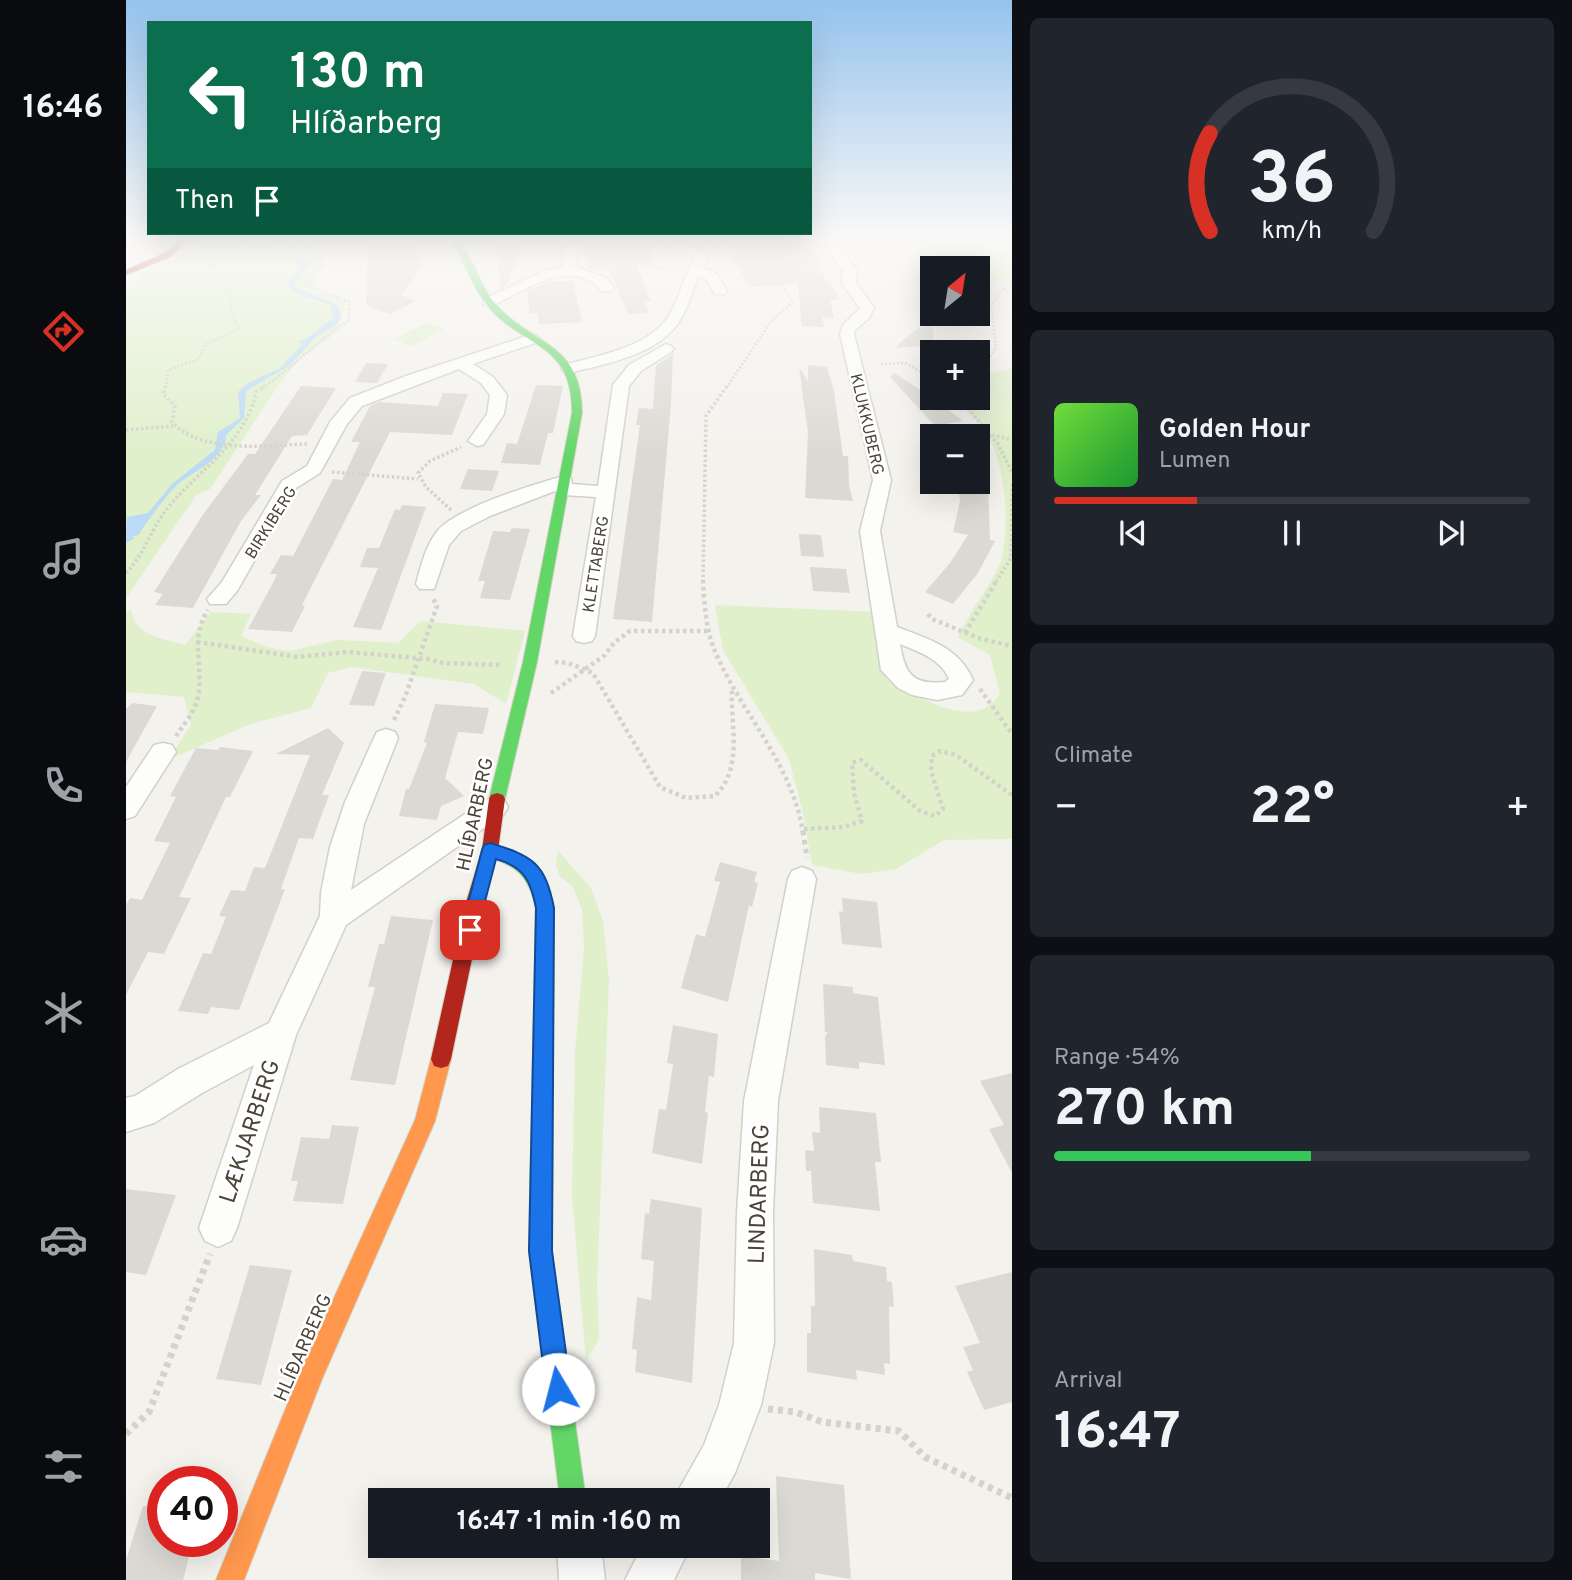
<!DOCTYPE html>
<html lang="en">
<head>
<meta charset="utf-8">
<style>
	body { margin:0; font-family:Overpass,sans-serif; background:#20242c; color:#f1f3f6; height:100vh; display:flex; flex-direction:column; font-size:26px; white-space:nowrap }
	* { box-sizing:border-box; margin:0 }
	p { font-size:23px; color:#9ea1a6 }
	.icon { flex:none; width:38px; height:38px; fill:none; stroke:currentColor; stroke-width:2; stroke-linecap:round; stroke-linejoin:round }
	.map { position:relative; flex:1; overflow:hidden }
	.side { display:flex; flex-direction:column; gap:18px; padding:18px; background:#0d0f14; width:560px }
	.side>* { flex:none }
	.top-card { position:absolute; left:21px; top:21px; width:665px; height:214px; border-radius:0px; box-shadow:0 7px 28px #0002; background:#0b6e4f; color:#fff; overflow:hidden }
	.needle { width:46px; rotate:30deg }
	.tools { position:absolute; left:794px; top:256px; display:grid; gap:14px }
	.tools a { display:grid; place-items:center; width:70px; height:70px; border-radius:0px; background:#171b24; box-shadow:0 7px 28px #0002; font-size:35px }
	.speed { position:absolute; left:21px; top:1466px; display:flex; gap:14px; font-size:35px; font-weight:700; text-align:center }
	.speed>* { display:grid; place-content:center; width:91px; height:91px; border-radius:50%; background:#171b24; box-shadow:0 7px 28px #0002; line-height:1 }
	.speed .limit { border:10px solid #d22; background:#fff; color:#111 }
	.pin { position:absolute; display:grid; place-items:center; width:60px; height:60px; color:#fff; margin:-30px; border-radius:14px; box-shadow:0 4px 10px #0006 }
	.me { position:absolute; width:77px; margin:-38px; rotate:352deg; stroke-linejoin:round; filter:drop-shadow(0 0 5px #0008) }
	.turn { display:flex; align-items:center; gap:24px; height:147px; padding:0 28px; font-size:32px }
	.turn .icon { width:91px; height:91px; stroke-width:2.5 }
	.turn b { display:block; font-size:49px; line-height:60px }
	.then { display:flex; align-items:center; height:66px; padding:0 28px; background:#0003; gap:14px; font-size:26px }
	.big { font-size:52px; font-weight:700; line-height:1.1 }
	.side .widget { flex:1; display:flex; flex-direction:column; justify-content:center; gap:10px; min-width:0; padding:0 24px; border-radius:10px; background:#20242c }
	.side .dial { align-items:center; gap:0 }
	.dial svg { height:182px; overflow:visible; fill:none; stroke:#363941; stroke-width:7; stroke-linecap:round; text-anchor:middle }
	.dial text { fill:#f1f3f6; stroke:none }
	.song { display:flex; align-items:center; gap:21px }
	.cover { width:84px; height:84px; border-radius:10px; background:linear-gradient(135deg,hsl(100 70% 55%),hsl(130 70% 35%)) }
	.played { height:7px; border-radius:4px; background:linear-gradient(90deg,#d93025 30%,#363941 30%) }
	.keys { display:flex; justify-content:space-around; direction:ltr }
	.heat { display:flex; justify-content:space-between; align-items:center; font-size:38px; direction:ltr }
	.charge { height:10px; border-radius:5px; background:linear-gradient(90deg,#34c759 54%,#363941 0) }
	.trip { position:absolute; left:242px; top:1488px; width:402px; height:70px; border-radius:0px; background:#171b24; box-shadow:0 7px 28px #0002; font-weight:700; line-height:70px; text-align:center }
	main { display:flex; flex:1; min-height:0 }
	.tabs { display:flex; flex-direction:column; width:126px; justify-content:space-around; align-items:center; background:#090b0e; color:#9ea1a6 }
	.tabs .icon { width:49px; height:49px }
	.tabs .current { color:#d93025 }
	.tabs b { font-size:32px; color:#f1f3f6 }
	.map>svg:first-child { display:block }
	.green { fill:#dff0cb }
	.water { fill:#badaf5 }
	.building { fill:#dbd9d3 }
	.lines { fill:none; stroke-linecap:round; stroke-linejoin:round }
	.street-casing { stroke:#d1d0ca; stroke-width:3 }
	.fast-casing { stroke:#d4d0c3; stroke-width:2 }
	.slow-casing { stroke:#d4d0c3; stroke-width:2 }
	.jam-casing { stroke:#d4d0c3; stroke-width:2 }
	.path-far4 { stroke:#d3d2cb; stroke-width:2.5; stroke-dasharray:2 2; stroke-linecap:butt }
	.path-far3 { stroke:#d3d2cb; stroke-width:3.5; stroke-dasharray:2.5 2.5; stroke-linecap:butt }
	.path-far2 { stroke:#d3d2cb; stroke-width:4.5; stroke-dasharray:3.5 3.5; stroke-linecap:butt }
	.path-far1 { stroke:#d3d2cb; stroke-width:5; stroke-dasharray:4.5 4.5; stroke-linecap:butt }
	.path { stroke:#d3d2cb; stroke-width:7; stroke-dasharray:5 5; stroke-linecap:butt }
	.street { fill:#fdfdfc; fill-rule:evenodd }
	.fast { fill:#63d668; fill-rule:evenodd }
	.slow { fill:#ff974d; fill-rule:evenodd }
	.jam { fill:#b3261e; fill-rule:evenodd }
	.route { fill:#1a73e8; stroke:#114b97; stroke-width:2 }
	.labels { text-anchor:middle; stroke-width:5; stroke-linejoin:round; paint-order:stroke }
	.far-street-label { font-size:16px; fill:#4c4537; stroke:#fff }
	.street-label { font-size:19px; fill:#4c4537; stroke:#fff }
	.near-street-label { font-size:23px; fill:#4c4537; stroke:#fff }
</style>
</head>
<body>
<main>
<nav class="tabs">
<b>16:46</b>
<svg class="icon current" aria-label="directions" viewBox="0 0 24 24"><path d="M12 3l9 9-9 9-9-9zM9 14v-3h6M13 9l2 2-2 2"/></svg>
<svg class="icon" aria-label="music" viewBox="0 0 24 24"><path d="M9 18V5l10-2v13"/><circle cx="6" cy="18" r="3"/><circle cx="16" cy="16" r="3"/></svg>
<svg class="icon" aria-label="phone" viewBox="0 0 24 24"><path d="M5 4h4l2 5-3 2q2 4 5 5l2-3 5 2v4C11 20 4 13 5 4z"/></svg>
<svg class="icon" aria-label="climate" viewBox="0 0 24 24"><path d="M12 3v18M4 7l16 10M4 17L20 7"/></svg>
<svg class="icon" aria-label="car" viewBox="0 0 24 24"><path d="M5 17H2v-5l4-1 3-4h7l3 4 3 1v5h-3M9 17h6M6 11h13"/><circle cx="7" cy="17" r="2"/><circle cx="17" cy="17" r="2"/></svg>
<svg class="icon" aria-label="filters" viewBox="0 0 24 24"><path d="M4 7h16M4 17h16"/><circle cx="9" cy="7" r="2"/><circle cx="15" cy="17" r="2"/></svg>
</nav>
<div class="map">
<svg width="886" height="1580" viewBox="0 0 886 1580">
	<rect width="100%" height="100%" fill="#f3f2ed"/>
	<g class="green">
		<path d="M43,237H177L182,247L195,253L197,270L190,273L187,291L220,300L211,332L176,357L154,383L84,489L71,494L0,598V296Z"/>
		<path d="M774,237H886V282L852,279V268C817,268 796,269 774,237Z"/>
		<path d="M301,323L318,329L285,346L268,339Z"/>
		<path d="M886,368V839L818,840L770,869L735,874L686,865L678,818L663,759L597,650L589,605L754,612L766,681C791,695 827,720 857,709C863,707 869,699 874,694L864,655L832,637C844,610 864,587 875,562C886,515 880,433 834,406L846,397H852V377Z"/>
		<path d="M5,610C10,637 36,638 59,645L85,612L125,614L115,636L140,647L165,651L211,640L272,643L295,621L399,631L380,704L348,684L226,667L202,673L185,708L124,724L42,760L65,725L58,697L0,692V612Z"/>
		<path d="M432,851L465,888L477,921L483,980L471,1284L473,1339L460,1361L446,1194L449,1052L458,947L456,909L447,887L434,876L430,866Z"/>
	</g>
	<path class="water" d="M162,237H167C168,249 171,259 184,261C182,273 170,276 168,287L211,305L215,315L211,324L189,338L164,365L120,391L118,418L100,435C101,456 68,472 53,483C44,491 18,524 13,535L6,536L9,538L0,543L1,517L22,513L47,483L89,450L92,432L114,418L112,392L122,383L153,369L176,345L173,341L179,340L207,318L205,305L175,295L162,286L165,278L174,268L166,257L169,253L163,250Z"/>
	<g class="building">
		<path d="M242,237H276V244L289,243V251L295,257L296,267L275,295L290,301L264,314L240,305Z"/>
		<path d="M454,237H525V263L511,264L525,301L518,302L523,313L502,314L483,269H463Z"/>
		<path d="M675,238L699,268H692L714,299L704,300L708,318L696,317L698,327L676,326L672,284L623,287L605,257L609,256L604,248L620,250L623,247L654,246L649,239Z"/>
		<path d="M397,241L381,285L375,288L369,242Z"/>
		<path d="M426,281H447L456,322L413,324L412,313L404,314L401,291Z"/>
		<path d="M807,326V345L768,348L793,327Z"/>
		<path d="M547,354L545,404L526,622L487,619L514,425H510L513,408L527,409L530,365Z"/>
		<path d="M240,363L262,364L251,383L229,382Z"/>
		<path d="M682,365L701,367L708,391L717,456H722L723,486L727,501L679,498L682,433L673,367L682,381Z"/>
		<path d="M768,373L805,397L837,421L809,426L764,377Z"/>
		<path d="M410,385L437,386L427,433H422L414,465L375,463L381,443L391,444Z"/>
		<path d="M175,386L210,388L181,435L166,436L129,495H135L115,521L67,608L29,605L37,594L28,592L76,516L122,454H129Z"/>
		<path d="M317,393L342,394L326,435L264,432L176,605L179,606L166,632L122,629L148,581L151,574H144L155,555L167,556L207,479L216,480L234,442H225L244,406L253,402L312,406Z"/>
		<path d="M342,469L373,471L366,491L334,489Z"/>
		<path d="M832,481H862L864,540L869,541L852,573L827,604L799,592L824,563L842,535L827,532L834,501Z"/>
		<path d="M276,505L300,507L255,630L227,627L252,568L234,567L241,548H253L269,509L274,510Z"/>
		<path d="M386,528L404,529L384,600L354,598L359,581H352L367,531L384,532Z"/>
		<path d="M673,534L695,535L698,557L675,556Z"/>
		<path d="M684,567L720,569L724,593L687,591Z"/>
		<path d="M236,671L260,673L248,706L223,705Z"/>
		<path d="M6,703L31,706L0,762V709Z"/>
		<path d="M309,704L363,708L357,734L332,732L319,778L338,796L315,806L311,820L273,816L280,789H283L301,743L298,742Z"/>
		<path d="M202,728L218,743L196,795H203L187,839L173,838L155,889H159L113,1010L85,1007L82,1014L52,1011L77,953L85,954L100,917L93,916L105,890L119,891L128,867L139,868L184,755L150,754Z"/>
		<path d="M94,747L127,751L104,797H100L53,897L65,898L38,954L22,952L0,995V905L4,898L16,900L44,843L28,841L50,797L44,796L70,748L92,750Z"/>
		<path d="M594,862L631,872L628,882L632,883L626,907L623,905L602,1002L555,988L570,934L579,937L594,882L588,881Z"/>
		<path d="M716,898L751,902L756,948L716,944L713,911L717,912Z"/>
		<path d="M265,916L307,920L269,1085L224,1080L249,987H242L253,944H258Z"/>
		<path d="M697,984L727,987V993L752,997L759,1065L733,1062V1069L700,1065L699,1037L702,1032H699Z"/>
		<path d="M547,1025L592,1034L588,1077L583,1076L579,1112L582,1113L576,1164L526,1153L533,1109L540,1110L547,1064L541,1063Z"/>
		<path d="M886,1073V1173L863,1129L878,1125L854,1081Z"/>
		<path d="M693,1107L750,1113L755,1162H749L754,1211L687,1203L685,1171H680L679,1150L688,1151L686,1132L694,1133Z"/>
		<path d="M206,1125L233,1127L217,1204L167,1201L172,1181H165L175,1137L203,1139Z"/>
		<path d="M0,1189L50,1195L20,1275L0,1272Z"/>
		<path d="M525,1199L576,1208L566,1383L509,1372L511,1350L506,1349L511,1297L525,1300L528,1261L515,1259L519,1213L523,1214Z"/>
		<path d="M688,1249L726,1255L727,1261L760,1267L761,1281L766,1282L768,1307L763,1306L764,1364L758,1363L759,1375L730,1370L731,1380L681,1372V1333H685V1306H689Z"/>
		<path d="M124,1265L166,1270L135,1385L90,1379Z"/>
		<path d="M886,1272V1402L858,1410L841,1372L847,1370L837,1347L854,1343L829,1286Z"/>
		<path d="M650,1476L718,1485L725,1579L689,1573V1580H615V1556L653,1561Z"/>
		<path d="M17,1506L37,1508V1542H67L57,1580H0V1560Z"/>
	</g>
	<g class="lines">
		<defs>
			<g id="street">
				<path d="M332,237H350L334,245H326V239Z"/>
				<path d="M433,237L445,238L450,252L451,267L480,278L488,288L486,291H476C446,256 400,290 368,305H358V299L418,271L437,267L438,252Z"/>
				<path d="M537,237H550L558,245L573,250L586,237H599L583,255L576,268L590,273L601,291L599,294H589L580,279L572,276C567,290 563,304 556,317C535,355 482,363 443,373L437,371L435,368L437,365C471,356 521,348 542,317C554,298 558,275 569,257L548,251Z"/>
				<path d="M604,237H616L621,244L620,247H610Z"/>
				<path d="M691,237H704L731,270L730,283L748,308L743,318L729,330L728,334L765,480L754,531L771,627C802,639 833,647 847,680L836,695L811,700L786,695L772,688L755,670L734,531L747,480L714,334L717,325L734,308L716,283L717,270ZM774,644C793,652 815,659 823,679L819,682C786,685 779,674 774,644Z"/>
				<path d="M407,334L415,339L412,342L347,364L367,377L381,395L378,414L357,445L351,446L342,441L361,414L364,395L355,383L333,369L236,406L221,424L194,473L170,488L111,591L100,604H84L81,599L96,582L156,481L181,466L204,422L224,398L280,376Z"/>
				<path d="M540,344L545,346L548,349L545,352L515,371L503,386L469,636L466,641L458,643L450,641L447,636L470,497L437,495L429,491L364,516L335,531L323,545L308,589H294L290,584C295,565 300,544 313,529C334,507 408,484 438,476L445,478L446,484L472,486L487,385L503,365Z"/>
				<path d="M260,729L269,732L272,738L238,824L225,890L360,800L369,797L378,800L382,807L378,814L220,925L170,1035L111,1228L105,1241L92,1247L79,1241L73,1228L128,1065L76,1093L28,1123L0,1132V1098L9,1096L52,1069L143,1023L194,916L195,893L204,847L219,802L248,738L251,732Z"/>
				<path d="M37,743L46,745L50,752L9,816L0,819V787L28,745Z"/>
				<path d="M676,867L686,871L690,879L652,1101L647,1212L648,1343L635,1405L609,1473L594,1500H547L578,1445L593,1405L608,1343L611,1212L618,1101L662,879L666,871Z"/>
				<path d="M431,1545H475L479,1580H433Z"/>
				<path d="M517,1545H565L548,1580H499Z"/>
			</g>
			<g id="fast">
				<path d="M319,237H328C348,254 351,281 367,301C404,346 456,340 456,413L411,662L379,799L377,803H365L363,799L397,662L446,413C447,338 392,349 358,301C342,279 339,257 319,237Z"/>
				<path d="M364,843C404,856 417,866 428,908L425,1251L460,1500H434L403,1251L410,908C402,874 391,866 358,855L356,850L358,845Z"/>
			</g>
			<path id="slow" d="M315,1050L322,1052L325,1059L309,1121L196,1379L118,1580H90L177,1366L289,1120L305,1059L308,1052Z"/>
			<g id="jam">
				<path d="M57,237H66L44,257L0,275V270L38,253Z"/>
				<path d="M371,793L377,795L379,799L372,850L357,906L325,1059L322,1066L315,1068L308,1066L305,1059L339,906L356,850L363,799L365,795Z"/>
			</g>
		</defs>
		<use href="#street" class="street-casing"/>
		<use href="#fast" class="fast-casing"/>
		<use href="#slow" class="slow-casing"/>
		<use href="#jam" class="jam-casing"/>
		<g class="path-far4">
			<path d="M75,246L121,250L171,237"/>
			<path d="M459,251L482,253L551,273"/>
			<path d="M86,264L116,251"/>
			<path d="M886,283L877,289L886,294"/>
			<path d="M755,364L779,363L807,378"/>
			<path d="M852,365L861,363L870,346L865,305L877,289"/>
			<path d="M794,370H807"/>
			<path d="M40,388L42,370L73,359L79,345L113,329L106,313L104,295L80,274L88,260V247"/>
			<path d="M136,388C167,367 192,341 223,320V302L180,285L181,278L194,268L195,253L171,237"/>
			<path d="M600,388L647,319L667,302L649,275L653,265L643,256L629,251"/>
		</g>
		<g class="path-far3">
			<path d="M40,386L37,394L49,406L46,422C77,455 141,445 182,444"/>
			<path d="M832,397L872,444L886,472"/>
			<path d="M0,430L47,426"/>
			<path d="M866,435L886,440"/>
			<path d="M206,472L292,479"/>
			<path d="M325,510L300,487L292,473L304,461L335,447"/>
			<path d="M0,573C18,555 25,529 41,509C75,466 116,448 131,391L139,386"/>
			<path d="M577,582L580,416L601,386"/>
			<path d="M870,582L885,558L886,483"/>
		</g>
		<g class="path-far2">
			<path d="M577,580C578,602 580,629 588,649C614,712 667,764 677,833"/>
			<path d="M802,614L806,619L855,639L886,646"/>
			<path d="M839,633L871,580"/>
			<path d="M71,642L172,657L221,652L302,659L317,663L376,665"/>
			<path d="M429,662L442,663L467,673L534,787L560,798L589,796C618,767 604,725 606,688"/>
			<path d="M854,689L886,734"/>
			<path d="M425,693L478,656L488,643L504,631H584"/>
			<path d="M268,720L279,697L311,606L307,598"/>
			<path d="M50,736C58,724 69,712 72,697C78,666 63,639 82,610"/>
			<path d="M678,829L717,827L736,821L728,793L726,763L735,760L794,811L809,816L817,809L805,771L806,756L814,751L830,755L886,795"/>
		</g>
		<path class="path-far1" d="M677,831L681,858"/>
		<g class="path">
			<path d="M642,1409L670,1412L696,1422L773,1431L799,1457L886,1498"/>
			<path d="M0,1434L23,1412L84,1254"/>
		</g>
		<use href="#street" class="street"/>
		<use href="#fast" class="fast"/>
		<use href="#slow" class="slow"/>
		<use href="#jam" class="jam"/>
	</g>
	<linearGradient id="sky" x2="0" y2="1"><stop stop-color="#95c3ed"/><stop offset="0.52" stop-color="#faf9f7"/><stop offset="1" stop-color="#faf9f7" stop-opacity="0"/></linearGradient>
	<rect width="886" height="458" fill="url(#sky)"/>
	<path class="route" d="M364,843C407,856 419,863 428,908L426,1251L445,1389L441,1398L432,1402L423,1398L420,1389L403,1251L410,908C405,881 398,867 370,859L350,936L344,938L337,936L335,930L356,850L358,845Z"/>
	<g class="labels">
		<g class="far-street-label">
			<text transform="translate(742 424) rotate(77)" y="6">KLUKKUBERG</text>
			<text transform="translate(144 522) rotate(-58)" y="6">BIRKIBERG</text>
			<text transform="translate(469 564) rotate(-81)" y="6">KLETTABERG</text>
		</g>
		<g class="street-label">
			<text transform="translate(348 814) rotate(-78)" y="7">HLÍÐARBERG</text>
			<text transform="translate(176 1347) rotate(-66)" y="7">HLÍÐARBERG</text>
		</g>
		<g class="near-street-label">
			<text transform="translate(123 1131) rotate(-72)" y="8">LÆKJARBERG</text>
			<text transform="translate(632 1194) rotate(-88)" y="8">LINDARBERG</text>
		</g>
	</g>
</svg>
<div class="tools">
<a><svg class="needle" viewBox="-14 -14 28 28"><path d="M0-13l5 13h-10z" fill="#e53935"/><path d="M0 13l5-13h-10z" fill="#9ea1a6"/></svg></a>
<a>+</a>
<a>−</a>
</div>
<div class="speed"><div class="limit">40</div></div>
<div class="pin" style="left:344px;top:930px;background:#d93025"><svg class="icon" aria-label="arrive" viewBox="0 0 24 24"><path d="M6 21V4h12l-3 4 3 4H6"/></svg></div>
<svg class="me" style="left:432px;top:1389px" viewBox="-20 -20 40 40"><circle r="19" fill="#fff"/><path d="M0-13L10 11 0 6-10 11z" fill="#1a73e8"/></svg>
<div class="trip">16:47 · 1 min · 160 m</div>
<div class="top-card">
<div class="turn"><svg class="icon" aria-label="left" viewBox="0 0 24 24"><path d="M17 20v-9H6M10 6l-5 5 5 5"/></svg><div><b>130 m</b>Hlíðarberg</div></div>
<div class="then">Then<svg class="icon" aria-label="arrive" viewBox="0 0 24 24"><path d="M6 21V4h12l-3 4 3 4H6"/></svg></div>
</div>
</div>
<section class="side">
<div class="widget dial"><svg viewBox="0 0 100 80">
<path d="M14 69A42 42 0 1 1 86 69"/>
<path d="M14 69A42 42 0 0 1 14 26" stroke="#d93025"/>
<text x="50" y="56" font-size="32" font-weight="700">36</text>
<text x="50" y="72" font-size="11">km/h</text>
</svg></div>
<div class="widget">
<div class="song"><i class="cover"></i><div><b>Golden Hour</b><p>Lumen</p></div></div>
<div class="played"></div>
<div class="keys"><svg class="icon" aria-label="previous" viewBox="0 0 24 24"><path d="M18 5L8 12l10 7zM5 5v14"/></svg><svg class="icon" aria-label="pause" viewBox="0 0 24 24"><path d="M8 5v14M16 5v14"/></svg><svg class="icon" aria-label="next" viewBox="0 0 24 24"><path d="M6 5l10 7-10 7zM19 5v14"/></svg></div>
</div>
<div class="widget"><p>Climate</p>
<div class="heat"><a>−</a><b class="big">22°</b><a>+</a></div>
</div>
<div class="widget"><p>Range · 54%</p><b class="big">270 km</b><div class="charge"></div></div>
<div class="widget"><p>Arrival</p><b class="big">16:47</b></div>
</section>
</main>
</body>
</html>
